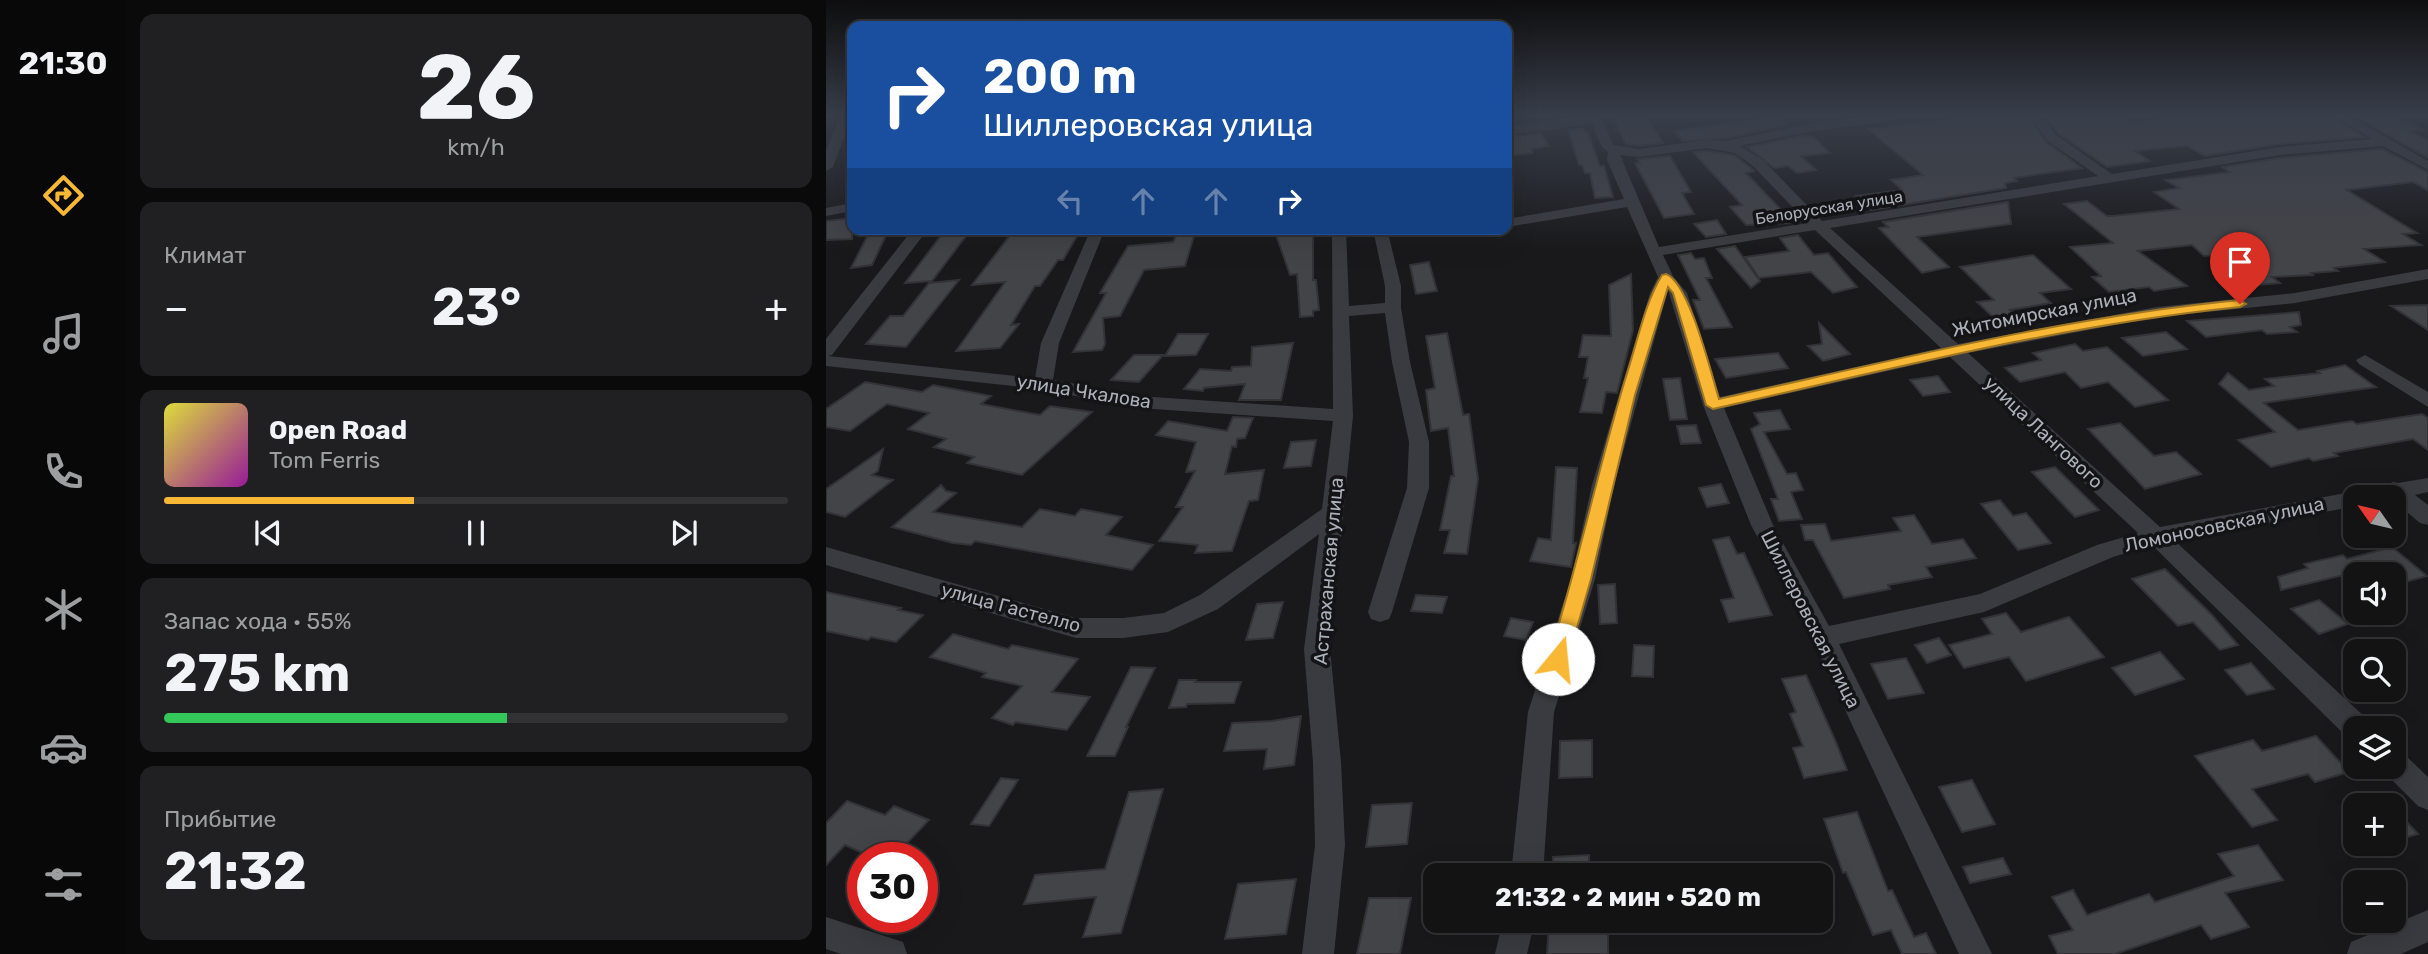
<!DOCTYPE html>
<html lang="ru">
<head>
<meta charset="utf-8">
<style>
	body { margin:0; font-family:Rubik,sans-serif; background:#202022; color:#f1f3f6; height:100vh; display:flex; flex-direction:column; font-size:26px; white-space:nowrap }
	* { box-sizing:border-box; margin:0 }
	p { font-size:23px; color:#9d9ea0 }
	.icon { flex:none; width:38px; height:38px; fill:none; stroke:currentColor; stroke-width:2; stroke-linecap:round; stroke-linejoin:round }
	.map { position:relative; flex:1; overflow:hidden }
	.drawer { display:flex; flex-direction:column; gap:14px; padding:14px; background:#0a0a0b; width:700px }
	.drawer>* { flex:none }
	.top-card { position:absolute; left:21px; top:21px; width:665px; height:214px; border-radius:14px; box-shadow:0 7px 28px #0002,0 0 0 2px #323234; background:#1a4fa0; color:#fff; overflow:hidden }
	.needle { width:46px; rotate:304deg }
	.buttons { position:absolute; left:1517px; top:485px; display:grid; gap:14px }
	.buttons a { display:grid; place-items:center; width:63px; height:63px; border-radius:14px; background:#131314; box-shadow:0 7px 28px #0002,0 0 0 2px #323234; font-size:35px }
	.speed { position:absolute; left:21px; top:842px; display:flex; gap:14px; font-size:35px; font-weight:700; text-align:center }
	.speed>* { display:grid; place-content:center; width:91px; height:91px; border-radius:50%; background:#131314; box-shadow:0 7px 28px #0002,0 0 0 2px #323234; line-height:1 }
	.speed .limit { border:10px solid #d22; background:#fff; color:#111 }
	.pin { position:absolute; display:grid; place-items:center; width:60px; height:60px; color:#fff; margin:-72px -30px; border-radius:50% 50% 50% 0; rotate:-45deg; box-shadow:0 0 7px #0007 }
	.pin .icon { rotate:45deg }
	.me { position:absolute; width:77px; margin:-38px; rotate:17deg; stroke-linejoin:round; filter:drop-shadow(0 0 5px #0008) }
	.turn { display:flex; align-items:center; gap:24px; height:147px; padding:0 21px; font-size:32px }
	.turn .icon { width:91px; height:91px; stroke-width:2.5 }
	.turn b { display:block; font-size:49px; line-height:60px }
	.lanes { display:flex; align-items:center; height:66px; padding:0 21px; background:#0003; justify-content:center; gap:35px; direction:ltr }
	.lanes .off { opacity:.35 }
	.big { font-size:52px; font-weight:700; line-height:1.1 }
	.drawer .widget { flex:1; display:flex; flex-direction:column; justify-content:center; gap:10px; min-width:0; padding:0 24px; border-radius:14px; background:#202022 }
	.drawer .dial { align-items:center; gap:0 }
	.dial b { font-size:91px; line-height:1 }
	.song { display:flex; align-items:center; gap:21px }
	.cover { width:84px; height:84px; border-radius:10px; background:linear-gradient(135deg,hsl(60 70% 55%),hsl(300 70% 35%)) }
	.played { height:7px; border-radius:4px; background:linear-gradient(90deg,#f8b734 40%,#323234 40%) }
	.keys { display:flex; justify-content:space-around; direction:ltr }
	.heat { display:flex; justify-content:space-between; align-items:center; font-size:38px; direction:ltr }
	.charge { height:10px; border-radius:5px; background:linear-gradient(90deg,#34c759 55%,#323234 0) }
	.trip { position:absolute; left:597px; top:863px; width:410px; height:70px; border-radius:14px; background:#131314; box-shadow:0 7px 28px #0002,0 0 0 2px #323234; font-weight:700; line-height:70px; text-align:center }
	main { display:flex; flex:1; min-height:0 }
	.tab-bar { display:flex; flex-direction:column; width:126px; justify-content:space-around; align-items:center; background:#080808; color:#9d9ea0 }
	.tab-bar .icon { width:49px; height:49px }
	.tab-bar .on { color:#f8b734 }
	.tab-bar b { font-size:32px; color:#f1f3f6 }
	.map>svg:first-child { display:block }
	.building { fill:#434448; stroke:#333337; stroke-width:2 }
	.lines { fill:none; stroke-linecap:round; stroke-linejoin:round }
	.minor { fill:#3a3b40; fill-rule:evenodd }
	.route { fill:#f8b734; stroke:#a17722; stroke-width:2 }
	.labels { text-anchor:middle; stroke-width:7; stroke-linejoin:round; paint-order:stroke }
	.far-street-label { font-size:16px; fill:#abb0bb; stroke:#141416 }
	.street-label { font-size:19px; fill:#abb0bb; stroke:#141416 }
</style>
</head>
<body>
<main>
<nav class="tab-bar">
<b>21:30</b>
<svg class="icon on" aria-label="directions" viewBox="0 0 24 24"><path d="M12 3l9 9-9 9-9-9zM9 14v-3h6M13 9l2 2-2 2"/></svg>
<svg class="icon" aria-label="music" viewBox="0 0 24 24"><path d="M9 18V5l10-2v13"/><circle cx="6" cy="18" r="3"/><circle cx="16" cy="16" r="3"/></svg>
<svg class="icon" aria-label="phone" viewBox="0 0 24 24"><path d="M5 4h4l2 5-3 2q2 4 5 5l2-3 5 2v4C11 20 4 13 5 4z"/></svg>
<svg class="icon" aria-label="climate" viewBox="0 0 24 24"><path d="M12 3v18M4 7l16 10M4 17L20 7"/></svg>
<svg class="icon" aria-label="car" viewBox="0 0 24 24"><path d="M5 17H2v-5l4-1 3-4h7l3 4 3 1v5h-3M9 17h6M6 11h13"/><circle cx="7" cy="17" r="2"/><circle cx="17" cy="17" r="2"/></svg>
<svg class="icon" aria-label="filters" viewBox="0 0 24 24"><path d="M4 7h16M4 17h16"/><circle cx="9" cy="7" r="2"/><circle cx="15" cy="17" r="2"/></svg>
</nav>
<section class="drawer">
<div class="widget dial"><b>26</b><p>km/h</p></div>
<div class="widget"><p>Климат</p>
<div class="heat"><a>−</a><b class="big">23°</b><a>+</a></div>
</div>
<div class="widget">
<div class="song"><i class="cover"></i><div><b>Open Road</b><p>Tom Ferris</p></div></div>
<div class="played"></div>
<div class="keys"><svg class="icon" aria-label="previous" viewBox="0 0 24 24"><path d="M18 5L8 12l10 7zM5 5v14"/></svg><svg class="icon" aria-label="pause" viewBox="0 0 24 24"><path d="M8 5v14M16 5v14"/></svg><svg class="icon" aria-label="next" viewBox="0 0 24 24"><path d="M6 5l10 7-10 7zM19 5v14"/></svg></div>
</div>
<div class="widget"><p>Запас хода · 55%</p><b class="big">275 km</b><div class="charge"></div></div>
<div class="widget"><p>Прибытие</p><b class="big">21:32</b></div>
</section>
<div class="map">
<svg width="1602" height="954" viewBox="0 0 1602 954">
	<rect width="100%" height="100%" fill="#19191b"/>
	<g class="building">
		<path d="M786,116L821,117L837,143L813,146L800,144Z"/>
		<path d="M952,116L962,125L900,138L857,141L848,131Z"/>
		<path d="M1147,116H1201L1221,143L1256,168L1188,178L1191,181L1179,183L1180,188L1045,210L1030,196L1076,190L1065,180L1097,175L1042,129Z"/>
		<path d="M1220,116H1302V123L1351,116H1505L1538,137L1454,144L1379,156L1361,146L1309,151L1324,161L1281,167L1232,133Z"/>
		<path d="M1529,116H1569L1597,130L1583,131L1602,140V158Z"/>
		<path d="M756,128L762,133L774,166H778L787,197L769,198L764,173H759L756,165H753L742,130Z"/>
		<path d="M715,133L723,146L705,149L707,153L681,156V137Z"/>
		<path d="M975,136L988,137L1004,153L975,156L990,170L971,173L962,166L948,168L921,147Z"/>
		<path d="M1556,149L1602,172V190L1587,182L1521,190L1591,233L1577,234L1595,245L1538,249L1559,262L1508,268L1512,271L1485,273L1487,275L1446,277L1454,283L1431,285L1390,255L1378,256L1366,245L1312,251L1361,286L1328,291L1323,287L1283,292L1266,277L1275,276L1244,247L1287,243L1238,204L1261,201L1281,216H1286L1353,209L1328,192L1353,188L1339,180L1404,172L1396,167L1454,158Z"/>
		<path d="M881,151L908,155L925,168L928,171L920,173L962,217H958L963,223L920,225L904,207L916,205L867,152Z"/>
		<path d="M844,156L865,192L856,193L868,214L838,218L809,163H814L811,159Z"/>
		<path d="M1182,202L1185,224L1091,237L1123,267L1096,273L1053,228L1062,227L1057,222Z"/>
		<path d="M26,218V239L0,240V221Z"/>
		<path d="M891,220L900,234L880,237L868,224Z"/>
		<path d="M45,229H63L46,265L25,268Z"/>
		<path d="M354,229H370L359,266L318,270L294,316L277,318L279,344L276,350L247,352L280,293H274L302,246L347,242Z"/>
		<path d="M448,229H487V280H490L493,310L487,311V316L474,317L471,274L464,275Z"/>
		<path d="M214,231L212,235L254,231L237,260H232L214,286H209L185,325L193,324L174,348L130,351L179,282L146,285L185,234Z"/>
		<path d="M143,232L106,281L79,283L117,233Z"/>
		<path d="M972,235L988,255L1002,253L1031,287L1007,293L985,272L933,278L919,257L963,251L954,238Z"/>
		<path d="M909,246L934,281L925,288L891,249Z"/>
		<path d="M865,253L869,259L878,258L886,278H880L906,327L878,329L867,300H874L852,255Z"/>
		<path d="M1207,255L1245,289L1214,293L1225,303L1184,310L1191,316L1169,319L1151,302L1168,300L1134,267Z"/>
		<path d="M603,262L611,291L590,294L584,265Z"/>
		<path d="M805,274L807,330L791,393L780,392L776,413L754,412L762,378H758L762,357H753L757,335L785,336L783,285Z"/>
		<path d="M133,280L80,347L40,344L64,316H77L103,283Z"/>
		<path d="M1602,305V330L1565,306Z"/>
		<path d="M1473,312L1475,325L1464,327L1471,332L1441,334L1436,330L1380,337L1361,321Z"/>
		<path d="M993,323L1024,354L997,361L982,346L996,344Z"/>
		<path d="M1340,332L1361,349L1317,356L1296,338Z"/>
		<path d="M621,333L637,415L643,414L652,479L641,554L618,553L624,530H614L625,476H628L622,428L605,431L600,390L609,388L600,336Z"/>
		<path d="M352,334H382L370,355L339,356Z"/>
		<path d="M467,343L455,400H413L419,384L378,388L377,391L358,389L374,369L405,371L406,367L425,366L426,347Z"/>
		<path d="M1249,344L1257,351L1281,347L1342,400L1309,407L1282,382L1255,388L1239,372L1194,382L1179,368L1215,360L1207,353Z"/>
		<path d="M952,353L962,368L900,378L889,359Z"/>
		<path d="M308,355H337L313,382L285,380Z"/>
		<path d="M1519,365L1550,387L1438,403L1472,430L1526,421L1531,424L1596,414L1602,418V450L1587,439L1508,453L1512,456L1487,461L1483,458L1445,467L1412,440L1449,432L1393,384L1402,373L1423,390L1448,386L1439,379L1494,373L1491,371Z"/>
		<path d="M1112,376L1124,392L1097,396L1084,380Z"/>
		<path d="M854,378L861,419L844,420L837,379Z"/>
		<path d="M39,382L96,392L107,385L165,396L155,404L214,415L224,406L266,412L196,475L141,463L148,457L108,447L120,439L82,429L103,413L61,404L24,431L0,427V409Z"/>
		<path d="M954,410L964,429L938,432L961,474L970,473L977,490L965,492L976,519L953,521L945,499H952L925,429L934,424L928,413Z"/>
		<path d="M407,417L427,418L419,438L411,439L410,447L406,446L399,474L438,470L432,500L423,501L406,551L369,553L372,545L333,541L357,507H350L369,471L360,472L370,442L330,435L342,421L401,431Z"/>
		<path d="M1294,423L1328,456L1350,452L1375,474L1319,489L1262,429Z"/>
		<path d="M870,425L875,443L855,444L851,426Z"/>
		<path d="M490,440L485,466L458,468L465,442Z"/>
		<path d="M57,449L52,471L46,475L67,480L19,517L0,512V489Z"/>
		<path d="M730,467L751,468L747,543H750L745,567L704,561L712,538L725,540Z"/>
		<path d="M1229,467L1273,510L1249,517L1206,472Z"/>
		<path d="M895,484L903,503L881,507L873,488Z"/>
		<path d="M115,485L120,491L130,493L107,512L196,527L214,509L249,516L255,509L296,517L280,535L327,545L306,570L149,541L145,545L127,543L66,527Z"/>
		<path d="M1174,500L1187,516L1200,513L1225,543L1192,550L1155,504Z"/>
		<path d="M1088,515L1106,544L1137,539L1150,558L1100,567L1106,577L1062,585L1064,589L1018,598L987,540H979L975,525L999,524L1005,541L1075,531L1067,518Z"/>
		<path d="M903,537L911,554L918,553L946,615L903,622L895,600L908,598L887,540Z"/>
		<path d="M1566,547L1601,576L1568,585V574H1554L1547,568L1455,590L1452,577L1482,568L1478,564L1517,555L1521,559Z"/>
		<path d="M1339,569L1386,615L1412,645L1394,650L1367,622L1352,626L1306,579Z"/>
		<path d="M789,584L791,623L774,624L772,585Z"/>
		<path d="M0,592L75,608L72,610L97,615L70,642L45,637L42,640L0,631Z"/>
		<path d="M590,595L621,597L616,613L585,611Z"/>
		<path d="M1493,600L1522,624L1493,634L1465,609Z"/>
		<path d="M457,602L447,638L420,640L431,604Z"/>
		<path d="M1180,613L1195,632L1243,617L1278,657L1200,681L1183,657L1138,668L1123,645L1166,634L1156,619Z"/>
		<path d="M685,618L707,622L700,640L678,636Z"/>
		<path d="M127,634L182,649L186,645L252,659L226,692L264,697L241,730L189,722L187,725L166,718L196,686L156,677L160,673L104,657Z"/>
		<path d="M1113,638L1125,655L1101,663L1089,645Z"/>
		<path d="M808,645L828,646L827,677L806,676Z"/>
		<path d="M1334,652L1358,679L1309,695L1286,668Z"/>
		<path d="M1080,658L1098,693L1062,699L1045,664Z"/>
		<path d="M1425,663L1448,689L1421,695L1399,670Z"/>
		<path d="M305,667L329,668L300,727H302L289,756H261Z"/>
		<path d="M980,675L1009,740L1021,770L978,778L967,748L977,746L964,714L970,712L956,679Z"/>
		<path d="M353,680H370L369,682H415L408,703L361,704L360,707L343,708Z"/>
		<path d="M475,716L468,765L438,769L441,749L398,751L406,723L446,721Z"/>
		<path d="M1490,736L1523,772L1489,782L1482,774L1426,789L1451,820L1426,827L1369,756L1427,740L1436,751Z"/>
		<path d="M766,740V777L733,778L734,741Z"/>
		<path d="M175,778L192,780L163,826L145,824Z"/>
		<path d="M1146,780L1169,824L1136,832L1113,787Z"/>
		<path d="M337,789L295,933L257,937L270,897L198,904L209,875L279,869L303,792Z"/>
		<path d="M21,801L59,815L68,806L103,820L67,858H48L19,845L0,865V823Z"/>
		<path d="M586,803L581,844L540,847L546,805Z"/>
		<path d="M1568,808L1592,834L1568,841Z"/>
		<path d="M1031,812L1062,891L1066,890L1088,937L1100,933L1110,954H1076L1065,930L1047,935L1020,872L1017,873L998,819Z"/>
		<path d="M1432,845L1457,880L1399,893L1423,927L1385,939L1375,925L1289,954H1232L1223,936L1247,930L1226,897L1247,890L1261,915L1323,894L1329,902L1408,876L1392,854Z"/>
		<path d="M763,855V875H727V857Z"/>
		<path d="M1177,858L1185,874L1144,883L1137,867Z"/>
		<path d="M470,879L460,934L399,939L412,884Z"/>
		<path d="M543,898H585L574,954H531Z"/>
		<path d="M782,922V954H721L723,923Z"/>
	</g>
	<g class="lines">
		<g class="minor">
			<path d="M14,116H26L7,167L0,171V151Z"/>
			<path d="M775,116L787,145L813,149L881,140L900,141L987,123L1042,116H1079L1073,120L987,131L914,146L937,160L996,221L1272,176L1222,141L1203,116H1216L1230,135L1286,174L1454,147L1546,139L1508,116H1523L1602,161V170L1557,146L1454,155L1004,228L1132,344L1331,307L1469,293L1602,269V279L1469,303L1331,317L1142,353L1334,527L1558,486L1567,482L1572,483L1602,478V492L1589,495L1602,505V525L1594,523L1568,501V497H1530V506L1349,541L1541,719L1545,728H1530V740L1521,737L1326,545L1287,557L1158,612L1013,644L1166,954H1133L986,639L925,525L877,405L842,290L788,485L769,579L728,712L717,875H685L702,712L745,579L766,485L793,395L824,293L832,277L801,207L681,227V219L798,199L781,160L782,152L776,147L766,124L681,135V127L737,118ZM881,148L909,153L927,166L982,223L833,247L794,155L813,157ZM989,230L1115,348L894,397L861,293L847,276L837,255ZM1124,357L1312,533L1271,545L1154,594L1003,626L947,525L898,408Z"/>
			<path d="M26,203V211L0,216V208Z"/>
			<path d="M87,229H102L6,355L2,356L209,378L215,343L265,229H279L233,343L227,380L327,397L507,409L506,229H520L523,306L559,303V286L547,229H561L575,286V308L584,362L603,442V488L566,612L563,619L554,622L545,619L542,612L581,488L583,442L566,362L559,313L523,316L527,416L504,649L515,762L519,845L508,954H476L489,845L487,762L478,649L493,534L392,609L342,632L297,638H250L0,565V547L250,618H297L338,613L374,595L496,509L507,421L327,409L196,387L0,366V339Z"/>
			<path d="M1539,355L1602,392V407L1533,364L1530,360Z"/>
			<path d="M1568,750L1578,754L1602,777V810L1592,806L1558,772L1555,766H1568Z"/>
			<path d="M1602,910V942L1575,954H1521L1525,942Z"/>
			<path d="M0,917L77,942L81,954H15L0,949Z"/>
			<path d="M677,920H709L701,954H669Z"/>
		</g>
	</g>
	<linearGradient id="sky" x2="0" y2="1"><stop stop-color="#0e0e0f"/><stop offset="0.46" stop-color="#383e4a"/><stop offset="1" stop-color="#383e4a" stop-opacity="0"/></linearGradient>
	<rect width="1602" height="250" fill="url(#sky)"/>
	<path class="route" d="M840,274C863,282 885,373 893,399C1065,361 1238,317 1414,300L1420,304L1414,307C1236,325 1062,370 887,409L880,405L847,293L842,287L809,395L765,579L742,659L739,665L732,667L725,665L722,659C753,564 772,466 802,370C812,339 819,303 836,275Z"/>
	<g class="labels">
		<g class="far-street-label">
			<text transform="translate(1003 207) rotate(-9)" y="6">Белорусская улица</text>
		</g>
		<g class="street-label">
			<text transform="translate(1218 312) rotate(-11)" y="7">Житомирская улица</text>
			<text transform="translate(258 391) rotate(9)" y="7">улица Чкалова</text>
			<text transform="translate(1218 432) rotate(43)" y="7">улица Лангового</text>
			<text transform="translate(1398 524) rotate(-12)" y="7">Ломоносовская улица</text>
			<text transform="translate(502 571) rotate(-85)" y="7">Астраханская улица</text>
			<text transform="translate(185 607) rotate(15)" y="7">улица Гастелло</text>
			<text transform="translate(985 619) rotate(63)" y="7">Шиллеровская улица</text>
		</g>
	</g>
</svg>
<div class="buttons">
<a><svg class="needle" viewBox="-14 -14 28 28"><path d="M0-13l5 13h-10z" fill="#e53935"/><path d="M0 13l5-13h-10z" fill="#9d9ea0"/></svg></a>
<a><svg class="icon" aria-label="sound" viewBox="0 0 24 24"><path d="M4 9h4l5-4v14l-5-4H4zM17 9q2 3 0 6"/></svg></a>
<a><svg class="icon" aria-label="search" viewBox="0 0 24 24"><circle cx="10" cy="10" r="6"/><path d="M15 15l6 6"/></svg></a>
<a><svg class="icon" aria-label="layers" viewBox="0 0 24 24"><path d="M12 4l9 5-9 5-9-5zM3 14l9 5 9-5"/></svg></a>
<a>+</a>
<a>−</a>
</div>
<div class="speed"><div class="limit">30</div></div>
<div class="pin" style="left:1414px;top:304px;background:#d93025"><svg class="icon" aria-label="arrive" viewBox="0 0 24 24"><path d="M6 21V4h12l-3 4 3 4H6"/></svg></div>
<svg class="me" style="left:732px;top:659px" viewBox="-20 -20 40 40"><circle r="19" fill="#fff"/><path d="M0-13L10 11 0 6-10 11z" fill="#f8b734"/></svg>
<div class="trip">21:32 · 2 мин · 520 m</div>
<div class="top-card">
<div class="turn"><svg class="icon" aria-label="right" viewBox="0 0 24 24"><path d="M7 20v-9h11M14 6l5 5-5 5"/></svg><div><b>200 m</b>Шиллеровская улица</div></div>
<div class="lanes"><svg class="icon off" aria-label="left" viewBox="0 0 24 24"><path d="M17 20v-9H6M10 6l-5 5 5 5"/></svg><svg class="icon off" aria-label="ahead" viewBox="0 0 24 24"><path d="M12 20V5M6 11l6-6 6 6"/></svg><svg class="icon off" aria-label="ahead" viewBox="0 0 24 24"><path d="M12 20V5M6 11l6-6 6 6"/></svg><svg class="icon" aria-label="right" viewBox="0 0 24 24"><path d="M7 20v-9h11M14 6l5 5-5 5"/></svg></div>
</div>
</div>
</main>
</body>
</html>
